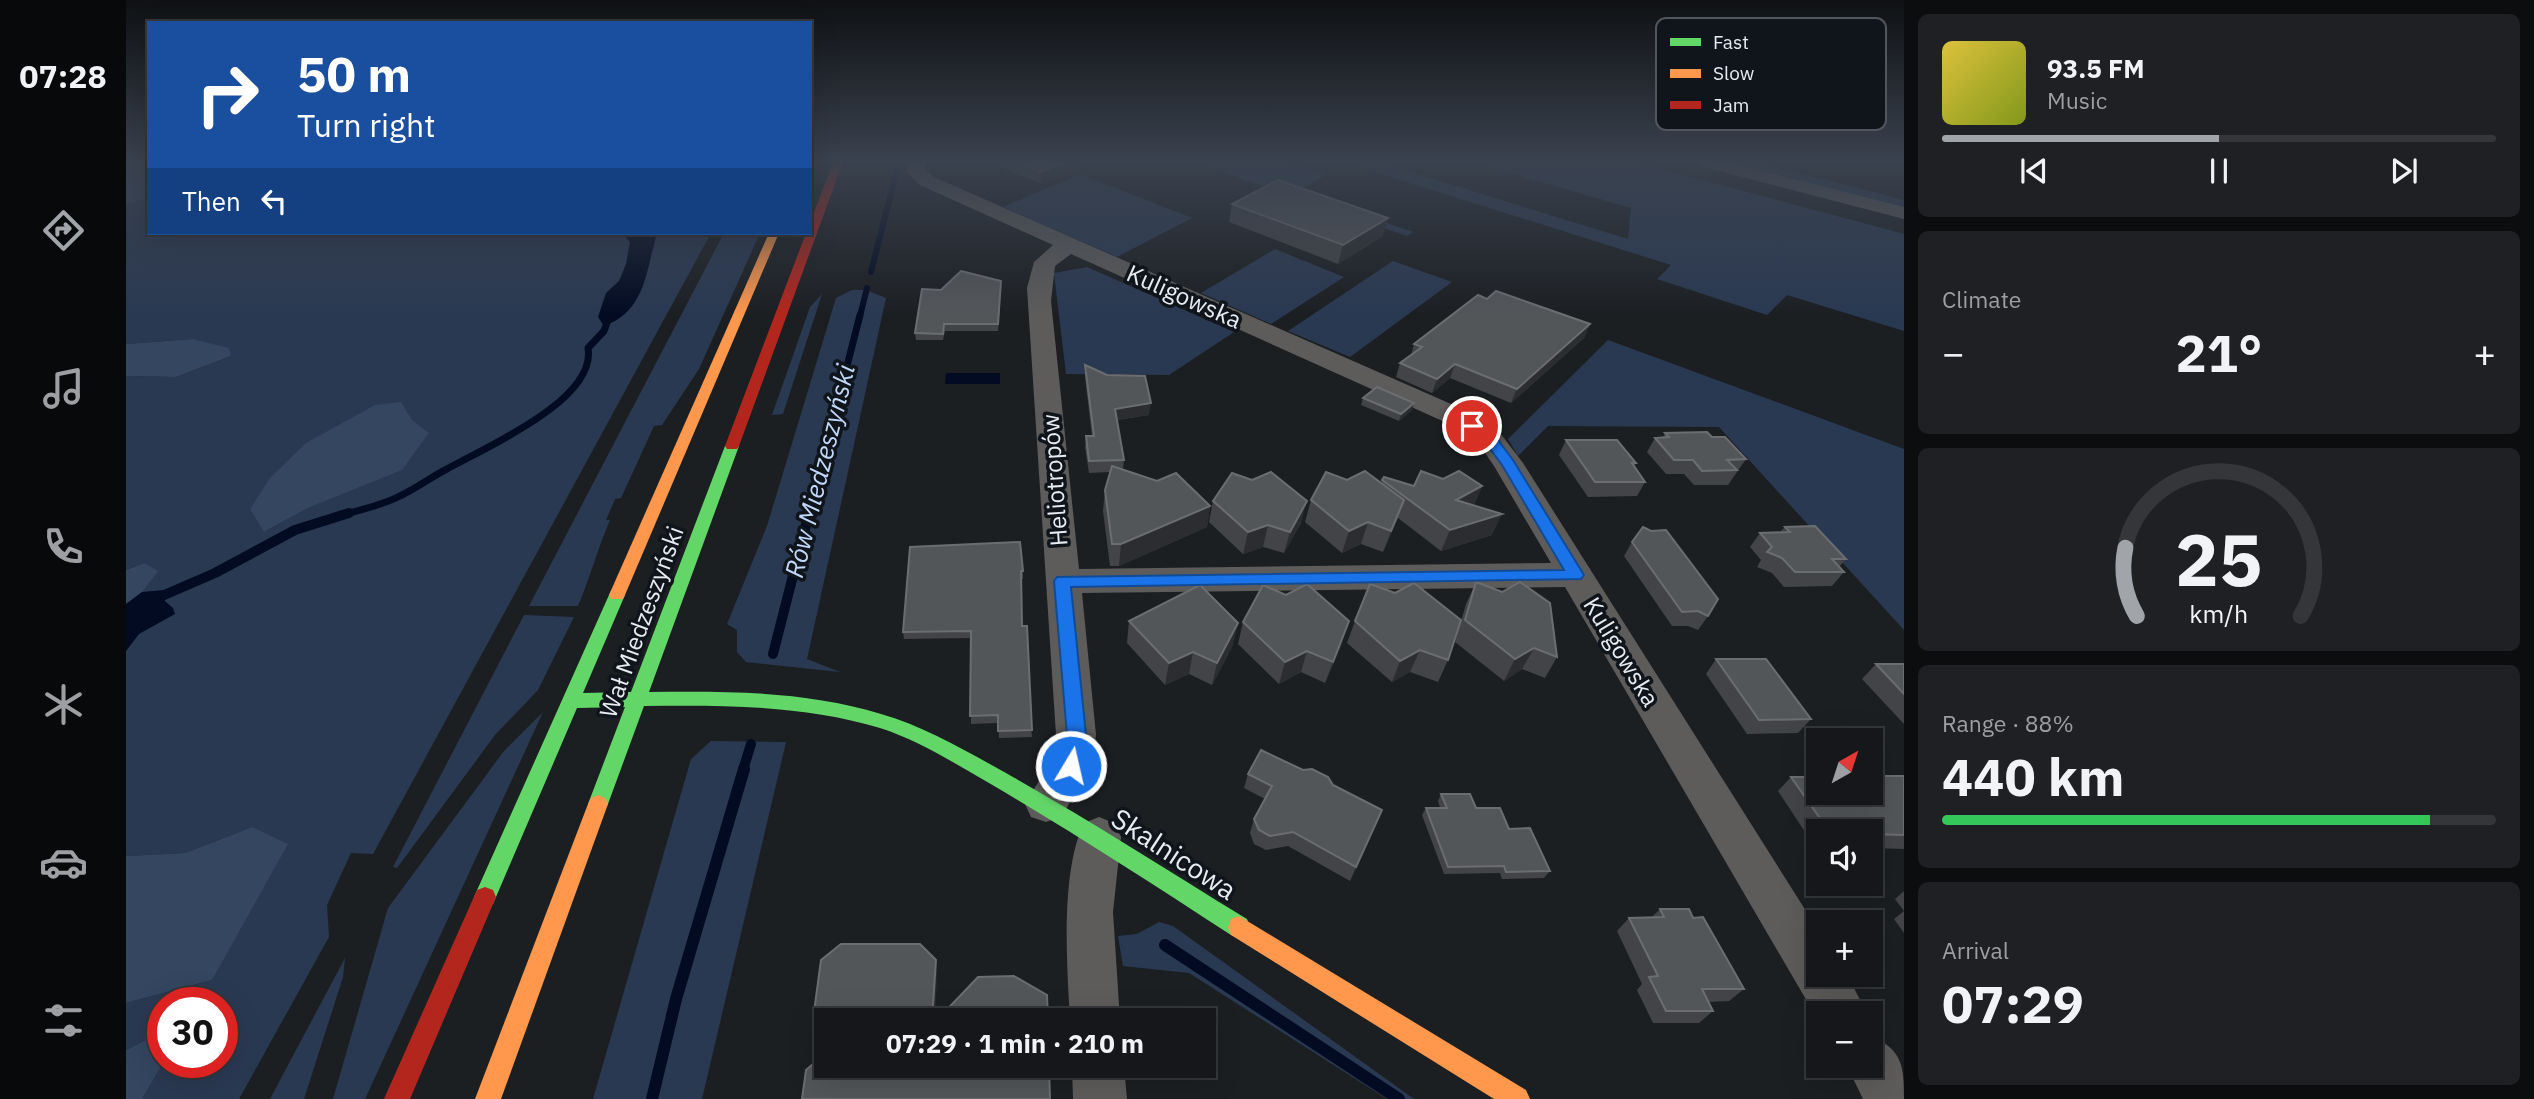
<!DOCTYPE html>
<html lang="en">
<head>
<meta charset="utf-8">
<style>
	body { margin:0; font-family:"IBM Plex Sans",sans-serif; background:#1e2023; color:#f1f3f6; height:100vh; display:flex; flex-direction:column; font-size:26px; white-space:nowrap }
	* { box-sizing:border-box; margin:0 }
	p { font-size:23px; color:#9d9fa2 }
	.icon { flex:none; width:38px; height:38px; fill:none; stroke:currentColor; stroke-width:2; stroke-linecap:round; stroke-linejoin:round }
	.map { position:relative; flex:1; overflow:hidden }
	.drawer { display:flex; flex-direction:column; gap:14px; padding:14px; background:#0c0d0e; width:630px }
	.drawer>* { flex:none }
	.hud { position:absolute; left:21px; top:21px; width:665px; height:214px; border-radius:0px; box-shadow:0 7px 28px #0002,0 0 0 2px #343639; background:#1a4fa0; color:#fff; overflow:hidden }
	.needle { width:46px; rotate:39deg }
	.controls { position:absolute; left:1680px; top:728px; display:grid; gap:14px }
	.controls a { display:grid; place-items:center; width:77px; height:77px; border-radius:0px; background:#15171a; box-shadow:0 7px 28px #0002,0 0 0 2px #343639; font-size:35px }
	.speed { position:absolute; left:21px; top:987px; display:flex; gap:14px; font-size:35px; font-weight:700; text-align:center }
	.speed>* { display:grid; place-content:center; width:91px; height:91px; border-radius:50%; background:#15171a; box-shadow:0 7px 28px #0002,0 0 0 2px #343639; line-height:1 }
	.speed .limit { border:10px solid #d22; background:#fff; color:#111 }
	.pin { position:absolute; display:grid; place-items:center; width:60px; height:60px; color:#fff; margin:-30px; border:4px solid #fff; border-radius:50%; box-shadow:0 2px 7px #0007 }
	.me { position:absolute; width:77px; margin:-38px; rotate:9deg; stroke-linejoin:round; filter:drop-shadow(0 0 5px #0008) }
	.turn { display:flex; align-items:center; gap:24px; height:147px; padding:0 35px; font-size:32px }
	.turn .icon { width:91px; height:91px; stroke-width:2.5 }
	.turn b { display:block; font-size:49px; line-height:60px }
	.then { display:flex; align-items:center; height:66px; padding:0 35px; background:#0003; gap:14px; font-size:26px }
	.big { font-size:52px; font-weight:700; line-height:1.1 }
	.drawer .widget { flex:1; display:flex; flex-direction:column; justify-content:center; gap:10px; min-width:0; padding:0 24px; border-radius:10px; background:#1e2023 }
	.drawer .dial { align-items:center; gap:0 }
	.dial svg { height:182px; overflow:visible; fill:none; stroke:#343639; stroke-width:7; stroke-linecap:round; text-anchor:middle }
	.dial text { fill:#f1f3f6; stroke:none }
	.song { display:flex; align-items:center; gap:21px }
	.cover { width:84px; height:84px; border-radius:10px; background:linear-gradient(135deg,hsl(50 70% 55%),hsl(70 70% 35%)) }
	.played { height:7px; border-radius:4px; background:linear-gradient(90deg,#a1a4a9 50%,#343639 50%) }
	.keys { display:flex; justify-content:space-around; direction:ltr }
	.heat { display:flex; justify-content:space-between; align-items:center; font-size:38px; direction:ltr }
	.charge { height:10px; border-radius:5px; background:linear-gradient(90deg,#34c759 88%,#343639 0) }
	.trip { position:absolute; left:688px; top:1008px; width:402px; height:70px; border-radius:0px; background:#15171a; box-shadow:0 7px 28px #0002,0 0 0 2px #343639; font-weight:700; line-height:70px; text-align:center }
	main { display:flex; flex:1; min-height:0 }
	.tab-bar { display:flex; flex-direction:column; width:126px; justify-content:space-around; align-items:center; background:#08090a; color:#9d9fa2 }
	.tab-bar .icon { width:49px; height:49px }
	.tab-bar .on { color:#a1a4a9 }
	.tab-bar b { font-size:32px; color:#f1f3f6 }
	.map>svg:first-child { display:block }
	.green { fill:#2a3952; fill-rule:evenodd }
	.forest { fill:#344660 }
	.water { fill:#030b23 }
	.lines { fill:none; stroke-linecap:round; stroke-linejoin:round }
	.stream-far3 { stroke:#030b23; stroke-width:6 }
	.stream-far2 { stroke:#030b23; stroke-width:7 }
	.stream-far1 { stroke:#030b23; stroke-width:10 }
	.stream { stroke:#030b23; stroke-width:12 }
	.street { fill:#5d5c5b; fill-rule:evenodd }
	.fast { fill:#63d668; fill-rule:evenodd }
	.slow { fill:#ff974d; fill-rule:evenodd }
	.jam { fill:#b3261e; fill-rule:evenodd }
	.wall { fill:#424447 }
	.shaded-wall { fill:#2b2d30 }
	.building { fill:#535659; stroke:#6b6d71; stroke-width:2 }
	.route { fill:#1a73e8; stroke:#114b97; stroke-width:2 }
	.labels { text-anchor:middle; stroke-width:7; stroke-linejoin:round; paint-order:stroke }
	.street-label { font-size:24px; fill:#e8ecf1; stroke:#10151c }
	.water-label { font-size:26px; font-style:italic; fill:#c2d8fa; stroke:#10151c }
	.near-street-label { font-size:28px; fill:#e8ecf1; stroke:#10151c }
	.key { fill:#10151c; stroke:#51565c; stroke-width:2 }
	.key-label { font-size:19px; fill:#e8ecf1 }
</style>
</head>
<body>
<main>
<nav class="tab-bar">
<b>07:28</b>
<svg class="icon on" aria-label="directions" viewBox="0 0 24 24"><path d="M12 3l9 9-9 9-9-9zM9 14v-3h6M13 9l2 2-2 2"/></svg>
<svg class="icon" aria-label="music" viewBox="0 0 24 24"><path d="M9 18V5l10-2v13"/><circle cx="6" cy="18" r="3"/><circle cx="16" cy="16" r="3"/></svg>
<svg class="icon" aria-label="phone" viewBox="0 0 24 24"><path d="M5 4h4l2 5-3 2q2 4 5 5l2-3 5 2v4C11 20 4 13 5 4z"/></svg>
<svg class="icon" aria-label="climate" viewBox="0 0 24 24"><path d="M12 3v18M4 7l16 10M4 17L20 7"/></svg>
<svg class="icon" aria-label="car" viewBox="0 0 24 24"><path d="M5 17H2v-5l4-1 3-4h7l3 4 3 1v5h-3M9 17h6M6 11h13"/><circle cx="7" cy="17" r="2"/><circle cx="17" cy="17" r="2"/></svg>
<svg class="icon" aria-label="filters" viewBox="0 0 24 24"><path d="M4 7h16M4 17h16"/><circle cx="9" cy="7" r="2"/><circle cx="15" cy="17" r="2"/></svg>
</nav>
<div class="map">
<svg width="1778" height="1099" viewBox="0 0 1778 1099">
	<rect width="100%" height="100%" fill="#1c1f22"/>
	<g class="green">
		<path d="M1067,162H1157L1202,174L1169,192L1287,232L1281,236Z"/>
		<path d="M1217,162H1271L1265,166L1502,239L1505,208L1346,162H1509L1778,234V331L1661,295L1641,315L1531,279L1545,265Z"/>
		<path d="M1591,162H1630L1778,200V210Z"/>
		<path d="M954,174L1066,218L991,257L877,207Z"/>
		<path d="M23,197V233H585L247,854L225,853L201,905L203,937L113,1099H16L38,1062H96V1003H37V1031L0,1050V1003L86,980L126,827L59,853L0,856V594L18,563L0,570V376L50,377L105,356L66,339L0,344V205ZM286,420L184,507L138,532Z"/>
		<path d="M598,233H634L573,369L536,425L528,426L495,498L489,499L480,520H484C472,548 464,577 452,606H403Z"/>
		<path d="M1149,249L1218,277L1145,324L1075,293Z"/>
		<path d="M1267,261L1326,282L1224,357L1162,331Z"/>
		<path d="M961,267L1108,332L1043,375L940,374L928,273Z"/>
		<path d="M726,290H740L760,298L681,659L714,672L620,662L611,652V630L601,624L641,526L710,298Z"/>
		<path d="M696,294L657,414L646,415L684,307Z"/>
		<path d="M1482,340L1778,449V630L1593,427L1422,426L1392,456L1382,439Z"/>
		<path d="M398,615L448,617L412,690L369,735L271,868L267,867Z"/>
		<path d="M417,712L239,1099H207L262,908L378,751Z"/>
		<path d="M585,741L660,742L576,1099H467L565,759Z"/>
		<path d="M1033,922L1047,926L1288,1099H1261L1063,973L997,966L992,936L1011,934Z"/>
		<path d="M219,958L217,977L178,1099H144Z"/>
	</g>
	<g class="forest">
		<path d="M0,162H23V197L0,205Z"/>
		<path d="M66,339L103,348L105,356L50,377L0,376V344Z"/>
		<path d="M275,402L286,420L303,433L276,470L184,507L138,532L124,509L144,478L180,443L249,405Z"/>
		<path d="M18,563L32,571L16,592L0,604V570Z"/>
		<path d="M126,827L162,844L86,980L0,1003V856L59,853Z"/>
		<path d="M37,1031L38,1062L16,1099H0V1050Z"/>
	</g>
	<g class="water">
		<path d="M496,233H531C520,270 520,311 478,326L472,317L480,293L493,281L500,264L504,242Z"/>
		<path d="M820,373H874V384H819Z"/>
		<path d="M38,590L39,601L47,608L49,614L13,634L0,651V604L16,592Z"/>
	</g>
	<g class="lines">
		<g class="stream-far3">
			<path d="M745,272L773,162"/>
			<path d="M734,316L741,288"/>
		</g>
		<g class="stream-far2">
			<path d="M218,515C236,509 257,505 274,496C291,488 305,477 321,469C358,448 471,400 462,348L478,331L483,317"/>
			<path d="M683,515L734,315"/>
		</g>
		<g class="stream-far1">
			<path d="M29,599L89,573L169,530L223,513"/>
			<path d="M647,654L683,513"/>
			<path d="M617,770L625,744"/>
		</g>
		<g class="stream">
			<path d="M1039,945L1273,1099"/>
			<path d="M526,1099L550,999L618,769"/>
		</g>
		<g class="street">
			<path d="M782,162H800V170L808,177L1341,411L1371,429L1397,463L1692,930V975H1721L1741,1013H1692V1020L1439,587L956,593L970,735L966,766L935,817L920,822L905,817L899,804L925,761L930,735L901,288L908,262L927,245L794,185L780,171ZM945,254L1321,423L1351,441L1368,466L1425,563L953,569L925,301L929,266Z"/>
			<path d="M1572,162H1602L1778,207V219L1574,166Z"/>
			<path d="M973,817L988,823L995,837L987,912L994,1020H944C941,965 934,873 958,823Z"/>
			<path d="M1745,1036C1777,1050 1778,1067 1778,1099H1737L1721,1066H1745Z"/>
			<path d="M946,1066H998L1001,1099H947Z"/>
		</g>
		<path class="fast" d="M606,442L613,446L523,692C601,691 680,691 755,714C800,727 840,751 880,773C962,819 1041,870 1121,919L1124,927L1121,935L1113,938L1105,935C1025,883 945,831 863,783C828,763 792,740 754,728C678,705 597,705 518,706L482,804L479,810L472,813L465,810L462,804L499,707L451,708L367,904L359,907L351,904L348,897L483,595L485,591H497L499,595L457,693L505,692L599,446Z"/>
		<g class="slow">
			<path d="M643,233H653L499,595L497,599H485L483,595Z"/>
			<path d="M472,795L479,798L482,804L375,1099H349L462,804L465,798Z"/>
			<path d="M1113,916L1400,1090L1404,1099H1368L1105,935L1102,927L1105,919Z"/>
		</g>
		<g class="jam">
			<path d="M707,162H717L613,446L611,449H601L599,446L680,233H684V223Z"/>
			<path d="M359,887L367,890L370,897L284,1099H258L351,890Z"/>
		</g>
	</g>
	<g class="wall">
		<path d="M860,162H968L915,184Z"/>
		<path d="M1106,204L1257,236L1212,264L1103,222Z"/>
		<path d="M875,288L872,331H819L817,340H790L789,333L815,290Z"/>
		<path d="M1361,299L1464,324L1458,338L1385,403L1324,378L1306,393L1270,377L1274,363L1285,355L1288,344Z"/>
		<path d="M959,365L1023,415L991,420L998,460L997,469L1084,506L1081,527L993,566H984L977,511L979,490L984,472L963,473L959,448L960,436H966L959,377Z"/>
		<path d="M1237,398L1286,410L1273,421L1235,405Z"/>
		<path d="M1539,433L1586,437L1620,459L1602,485H1568L1558,474H1540L1521,452L1529,438L1537,437Z"/>
		<path d="M1440,440L1510,463L1508,467L1519,482L1511,496L1462,497L1433,455Z"/>
		<path d="M1258,477L1288,486L1317,479L1356,486L1348,505L1366,535L1315,551L1272,518L1257,552L1235,544L1216,553L1179,522L1185,500L1221,480L1255,483Z"/>
		<path d="M1087,501L1175,523L1158,553L1137,547L1117,554L1083,522Z"/>
		<path d="M1659,527L1720,559L1713,567L1718,572L1706,586L1658,587L1646,573L1631,567L1635,560L1624,547L1634,533L1654,532Z"/>
		<path d="M1506,542L1582,616L1572,630L1562,626H1546L1498,556Z"/>
		<path d="M784,547L897,571V579H895L896,626L906,737L873,738L872,723L845,724V638L778,639L777,632Z"/>
		<path d="M1350,582L1431,657L1419,678L1396,669L1378,681L1329,642L1340,604Z"/>
		<path d="M1003,621L1107,645L1086,685L1063,674L1039,685L1001,643Z"/>
		<path d="M1229,621L1322,660L1312,682L1284,672L1266,682L1221,643Z"/>
		<path d="M1117,622L1216,643L1199,683L1175,672L1153,684L1112,644Z"/>
		<path d="M1590,659L1685,719L1672,733L1621,734L1580,674Z"/>
		<path d="M1750,664H1778V724L1736,679Z"/>
		<path d="M1177,770L1256,810L1224,881L1162,846L1140,850L1128,844L1124,833L1128,819L1139,799L1118,788L1122,774Z"/>
		<path d="M1778,776V849L1745,848V831H1692V843L1683,838L1652,791L1665,777Z"/>
		<path d="M1315,794L1383,829L1424,871L1418,878L1376,879L1374,873L1318,874L1296,815L1300,808H1314L1312,801Z"/>
		<path d="M1778,891V933L1768,919L1778,911L1769,899Z"/>
		<path d="M1534,909L1567,918L1618,989L1603,1001L1583,1002L1587,1011L1573,1023H1527L1511,990L1516,984L1491,931L1503,918L1526,917Z"/>
		<path d="M811,973L694,1058L697,1030L692,1024L688,1012Z"/>
	</g>
	<g class="shaded-wall">
		<path d="M940,162H968L915,184V172Z"/>
		<path d="M1262,218L1257,236L1212,264L1217,245Z"/>
		<path d="M1464,324L1458,338L1385,403L1391,389Z"/>
		<path d="M1329,364L1324,378L1306,393L1311,379Z"/>
		<path d="M1025,403L1023,415L988,420L989,409Z"/>
		<path d="M1288,403L1286,410L1273,421L1275,414Z"/>
		<path d="M1356,486L1347,508L1330,500Z"/>
		<path d="M1278,500L1270,522L1257,552L1265,531Z"/>
		<path d="M1181,501L1175,523L1158,553L1164,532Z"/>
		<path d="M1084,506L1081,527L993,566L995,544Z"/>
		<path d="M1376,514L1366,535L1315,551L1324,530Z"/>
		<path d="M1242,522L1235,544L1216,553L1223,531Z"/>
		<path d="M1142,525L1137,547L1117,554L1122,532Z"/>
		<path d="M1223,621L1216,643L1199,683L1207,662Z"/>
		<path d="M1112,623L1107,645L1086,685L1091,663Z"/>
		<path d="M1408,648L1396,669L1378,681L1389,659Z"/>
		<path d="M1294,650L1284,672L1266,682L1274,661Z"/>
		<path d="M1181,651L1175,672L1153,684L1159,662Z"/>
		<path d="M1067,652L1063,674L1039,685L1043,663Z"/>
		<path d="M810,960L811,973L809,1020H806Z"/>
	</g>
	<g class="building">
		<path d="M889,162H940L915,172Z"/>
		<path d="M1152,180L1262,218L1217,245L1106,204Z"/>
		<path d="M835,271L875,281L872,324H818L817,334L789,333L796,289L815,290Z"/>
		<path d="M1370,291L1464,324L1391,389L1329,364L1311,379L1274,363L1296,347L1288,344L1352,295L1361,299Z"/>
		<path d="M959,365L981,375L1019,376L1025,403L989,409L998,460L963,461L960,436H968Z"/>
		<path d="M1251,387L1288,403L1275,414L1237,398Z"/>
		<path d="M1581,432L1586,437H1599L1620,459L1601,460L1611,470L1576,471L1567,460H1548L1529,438L1543,437L1539,433Z"/>
		<path d="M1440,440H1491L1510,463H1506L1519,482H1469Z"/>
		<path d="M986,466L1031,481L1050,473L1084,506L995,544H986L979,490Z"/>
		<path d="M1239,471L1278,500L1265,531L1242,522L1223,531L1185,500L1200,472L1221,480Z"/>
		<path d="M1295,471L1317,479L1333,471L1356,486L1330,500L1376,514L1324,530L1256,480L1258,477L1288,486Z"/>
		<path d="M1145,472L1181,501L1164,532L1142,525L1122,532L1087,501L1106,473L1126,480Z"/>
		<path d="M1689,526L1720,559H1706L1718,572H1669L1656,558L1641,552L1646,547L1634,533L1664,532L1659,527Z"/>
		<path d="M1517,527L1525,531L1540,530L1592,599L1582,616L1572,611L1556,612L1506,542Z"/>
		<path d="M894,542L897,571H895L896,626H901L906,730L872,731V715L844,716L845,631L777,632L784,547Z"/>
		<path d="M1350,582L1376,592L1394,582L1424,603L1431,657L1408,648L1389,659L1339,620Z"/>
		<path d="M1288,583L1335,620L1322,660L1294,650L1274,661L1229,621L1244,584L1269,593Z"/>
		<path d="M1181,584L1223,621L1207,662L1181,651L1159,662L1117,622L1137,585L1160,595Z"/>
		<path d="M1074,585L1112,623L1091,663L1067,652L1043,663L1003,621Z"/>
		<path d="M1590,659H1640L1685,719L1633,720Z"/>
		<path d="M1750,664H1778V694Z"/>
		<path d="M1135,750L1177,770L1186,769L1202,777L1207,785L1256,810L1230,867L1167,832L1144,836L1133,830L1128,819L1146,786L1122,774Z"/>
		<path d="M1745,776H1778V835L1745,834V831H1711L1698,824L1665,777H1692V793H1745Z"/>
		<path d="M1315,794H1344L1350,808H1374L1383,829L1404,828L1424,871L1380,872L1378,866L1322,867L1300,808H1321Z"/>
		<path d="M1534,909H1563L1567,918L1577,917L1618,989H1576L1587,1011H1540L1523,977L1532,976L1503,918L1538,917Z"/>
		<path d="M715,944H794L810,960L806,1020H700V1066H923L924,1099H676L680,1070L694,1058L698,1023L688,1012L695,960Z"/>
		<path d="M888,976L921,995L922,1020H811L852,977Z"/>
	</g>
	<linearGradient id="sky" x2="0" y2="1"><stop stop-color="#0f1113"/><stop offset="0.51" stop-color="#3a424f"/><stop offset="1" stop-color="#3a424f" stop-opacity="0"/></linearGradient>
	<rect width="1778" height="315" fill="url(#sky)"/>
	<path class="route" d="M1346,422L1366,432L1387,460L1458,575L1455,579L945,587L960,735L952,772L945,774L938,772L935,766L941,735L928,581L931,577L1438,570L1376,465L1356,438L1339,426Z"/>
	<g class="labels">
		<g class="street-label">
			<text transform="translate(1058 297) rotate(24)" y="8">Kuligowska</text>
			<text transform="translate(929 480) rotate(-94)" y="8">Heliotropów</text>
			<text transform="translate(516 622) rotate(-70)" y="8">Wał Miedzeszyński</text>
			<text transform="translate(1495 652) rotate(59)" y="8">Kuligowska</text>
		</g>
		<g class="water-label">
			<text transform="translate(694 471) rotate(-76)" y="9">Rów Miedzeszyński</text>
		</g>
		<g class="near-street-label">
			<text transform="translate(1048 854) rotate(33)" y="10">Skalnicowa</text>
		</g>
	</g>
	<rect x="1530" y="18" width="230" height="112" rx="10" class="key"/>
	<rect x="1544" y="38" width="31" height="8" fill="#63d668"/>
	<rect x="1544" y="69" width="31" height="9" fill="#ff974d"/>
	<rect x="1544" y="101" width="31" height="8" fill="#b3261e"/>
	<g class="key-label">
		<text x="1587" y="49">Fast</text>
		<text x="1587" y="80">Slow</text>
		<text x="1587" y="112">Jam</text>
	</g>
</svg>
<div class="controls">
<a><svg class="needle" viewBox="-14 -14 28 28"><path d="M0-13l5 13h-10z" fill="#e53935"/><path d="M0 13l5-13h-10z" fill="#9d9fa2"/></svg></a>
<a><svg class="icon" aria-label="sound" viewBox="0 0 24 24"><path d="M4 9h4l5-4v14l-5-4H4zM17 9q2 3 0 6"/></svg></a>
<a>+</a>
<a>−</a>
</div>
<div class="speed"><div class="limit">30</div></div>
<div class="pin" style="left:1346px;top:426px;background:#d93025"><svg class="icon" aria-label="arrive" viewBox="0 0 24 24"><path d="M6 21V4h12l-3 4 3 4H6"/></svg></div>
<svg class="me" style="left:945px;top:766px" viewBox="-20 -20 40 40"><circle r="17" fill="#1a73e8" stroke="#fff" stroke-width="3"/><path d="M0-11L8 9 0 5-8 9z" fill="#fff"/></svg>
<div class="trip">07:29 · 1 min · 210 m</div>
<div class="hud">
<div class="turn"><svg class="icon" aria-label="right" viewBox="0 0 24 24"><path d="M7 20v-9h11M14 6l5 5-5 5"/></svg><div><b>50 m</b>Turn right</div></div>
<div class="then">Then<svg class="icon" aria-label="left" viewBox="0 0 24 24"><path d="M17 20v-9H6M10 6l-5 5 5 5"/></svg></div>
</div>
</div>
<section class="drawer">
<div class="widget">
<div class="song"><i class="cover"></i><div><b>93.5 FM</b><p>Music</p></div></div>
<div class="played"></div>
<div class="keys"><svg class="icon" aria-label="previous" viewBox="0 0 24 24"><path d="M18 5L8 12l10 7zM5 5v14"/></svg><svg class="icon" aria-label="pause" viewBox="0 0 24 24"><path d="M8 5v14M16 5v14"/></svg><svg class="icon" aria-label="next" viewBox="0 0 24 24"><path d="M6 5l10 7-10 7zM19 5v14"/></svg></div>
</div>
<div class="widget"><p>Climate</p>
<div class="heat"><a>−</a><b class="big">21°</b><a>+</a></div>
</div>
<div class="widget dial"><svg viewBox="0 0 100 80">
<path d="M14 69A42 42 0 1 1 86 69"/>
<path d="M14 69A42 42 0 0 1 9 39" stroke="#a1a4a9"/>
<text x="50" y="56" font-size="32" font-weight="700">25</text>
<text x="50" y="72" font-size="11">km/h</text>
</svg></div>
<div class="widget"><p>Range · 88%</p><b class="big">440 km</b><div class="charge"></div></div>
<div class="widget"><p>Arrival</p><b class="big">07:29</b></div>
</section>
</main>
</body>
</html>
